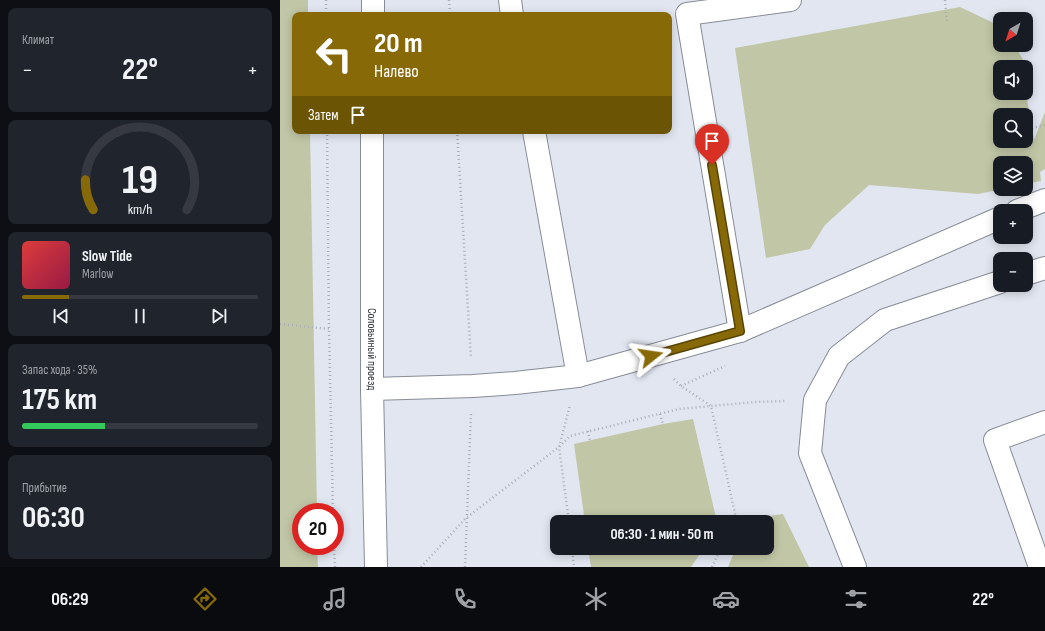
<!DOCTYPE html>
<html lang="ru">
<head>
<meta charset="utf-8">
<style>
	body { margin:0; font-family:"Sofia Sans Condensed",sans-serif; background:#20242c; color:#f1f3f6; height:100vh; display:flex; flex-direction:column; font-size:15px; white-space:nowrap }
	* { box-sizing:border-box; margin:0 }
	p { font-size:13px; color:#9ea1a6 }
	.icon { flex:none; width:22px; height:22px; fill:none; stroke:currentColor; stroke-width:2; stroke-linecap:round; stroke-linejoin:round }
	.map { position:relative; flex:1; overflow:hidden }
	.drawer { display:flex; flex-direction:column; gap:8px; padding:8px; background:#0d0f14; width:280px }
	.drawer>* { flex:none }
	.hud { position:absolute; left:12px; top:12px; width:380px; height:122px; border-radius:8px; box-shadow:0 2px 10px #0003; background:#876a07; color:#fff; overflow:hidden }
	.needle { width:26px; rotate:219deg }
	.controls { position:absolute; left:713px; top:12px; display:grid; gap:8px }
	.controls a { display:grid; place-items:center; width:40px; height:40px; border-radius:8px; background:#171b24; box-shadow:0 2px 10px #0003; font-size:20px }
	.speed { position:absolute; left:12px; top:503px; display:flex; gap:8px; font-size:20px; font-weight:700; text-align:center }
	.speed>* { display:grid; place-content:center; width:52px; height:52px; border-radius:50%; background:#171b24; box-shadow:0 2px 10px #0003; line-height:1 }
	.speed .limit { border:6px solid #d22; background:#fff; color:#111 }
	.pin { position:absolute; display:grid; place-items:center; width:34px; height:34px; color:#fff; margin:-41px -17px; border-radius:50% 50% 50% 0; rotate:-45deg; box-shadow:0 0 4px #0007 }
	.pin .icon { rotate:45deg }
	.me { position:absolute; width:44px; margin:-22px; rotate:75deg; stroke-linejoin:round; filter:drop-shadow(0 0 3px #0008) }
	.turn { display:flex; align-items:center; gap:14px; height:84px; padding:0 16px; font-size:18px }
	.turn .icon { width:52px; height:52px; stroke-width:2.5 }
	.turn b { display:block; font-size:28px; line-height:34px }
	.then { display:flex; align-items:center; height:38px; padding:0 16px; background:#0003; gap:8px; font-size:15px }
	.big { font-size:30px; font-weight:700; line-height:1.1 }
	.drawer .card { flex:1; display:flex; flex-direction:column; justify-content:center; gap:6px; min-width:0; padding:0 14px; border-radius:8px; background:#20242c }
	.drawer .dial { align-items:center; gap:0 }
	.dial svg { height:104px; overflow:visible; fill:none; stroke:#363941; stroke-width:7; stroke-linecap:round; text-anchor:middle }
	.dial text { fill:#f1f3f6; stroke:none }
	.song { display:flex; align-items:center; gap:12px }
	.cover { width:48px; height:48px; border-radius:6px; background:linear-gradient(135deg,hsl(0 70% 55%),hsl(340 70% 35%)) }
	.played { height:4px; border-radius:2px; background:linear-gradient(90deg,#876a07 20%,#363941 20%) }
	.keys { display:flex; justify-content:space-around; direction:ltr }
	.heat { display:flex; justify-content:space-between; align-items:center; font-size:22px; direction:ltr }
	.charge { height:6px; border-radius:3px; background:linear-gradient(90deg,#34c759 35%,#363941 0) }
	.trip { position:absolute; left:270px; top:515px; width:224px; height:40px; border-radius:8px; background:#171b24; box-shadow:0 2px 10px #0003; font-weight:700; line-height:40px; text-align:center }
	.tabs { display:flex; height:64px; justify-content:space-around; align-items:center; background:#090b0e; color:#9ea1a6 }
	.tabs .icon { width:28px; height:28px }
	.tabs .current { color:#876a07 }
	.tabs b { font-size:18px; color:#f1f3f6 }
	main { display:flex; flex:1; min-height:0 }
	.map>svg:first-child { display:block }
	.green { fill:#c1c6a6; fill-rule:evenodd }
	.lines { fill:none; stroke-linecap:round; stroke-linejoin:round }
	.minor-casing { stroke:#878c96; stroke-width:24 }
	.path { stroke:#aaaeb7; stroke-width:2.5; stroke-dasharray:1 3; stroke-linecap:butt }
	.minor { stroke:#fff; stroke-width:22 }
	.route-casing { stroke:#584505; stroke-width:10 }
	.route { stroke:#876a07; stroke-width:7 }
	.labels { text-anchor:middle; stroke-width:3; stroke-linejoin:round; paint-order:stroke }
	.street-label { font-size:12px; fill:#313438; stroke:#eef3fe }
</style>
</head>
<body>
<main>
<section class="drawer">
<div class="card"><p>Климат</p>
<div class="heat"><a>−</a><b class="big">22°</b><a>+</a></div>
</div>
<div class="card dial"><svg viewBox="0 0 100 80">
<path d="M14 69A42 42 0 1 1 86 69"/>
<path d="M14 69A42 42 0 0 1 8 46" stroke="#876a07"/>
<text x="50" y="56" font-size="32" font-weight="700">19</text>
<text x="50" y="72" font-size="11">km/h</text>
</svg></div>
<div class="card">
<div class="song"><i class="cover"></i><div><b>Slow Tide</b><p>Marlow</p></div></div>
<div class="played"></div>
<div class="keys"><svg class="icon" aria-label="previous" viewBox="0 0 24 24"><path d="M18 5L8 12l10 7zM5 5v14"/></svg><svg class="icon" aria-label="pause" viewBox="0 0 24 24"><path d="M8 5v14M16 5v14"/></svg><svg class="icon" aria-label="next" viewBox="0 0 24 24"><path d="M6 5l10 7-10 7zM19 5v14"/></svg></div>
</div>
<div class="card"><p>Запас хода · 35%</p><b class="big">175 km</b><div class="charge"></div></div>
<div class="card"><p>Прибытие</p><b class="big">06:30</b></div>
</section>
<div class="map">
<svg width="765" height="567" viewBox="0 0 765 567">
	<rect width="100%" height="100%" fill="#e1e6f1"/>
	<g class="green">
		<path d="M0,0H28V15H15V131H30L37,512H21V546H37L38,567H0Z"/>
		<path d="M680,7L720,26V45H734L750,71L746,80V67H720V93H746L754,140L765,112V169L760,172L761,181L746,184V163H720V189H722L698,194L589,185L545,225L530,249L486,258L455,48ZM720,115H746V141H720Z"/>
		<path d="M413,419L437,522H305L294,444L383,424Z"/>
		<path d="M503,514L529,567H448L456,548H487V522H467L468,519Z"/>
		<path d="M308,548H424L411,567H311Z"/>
	</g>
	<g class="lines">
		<defs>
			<g id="minor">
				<path d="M230,0L232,15"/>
				<path d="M93,15V0"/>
				<path id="s1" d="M92,131V389L96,567"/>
				<path d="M254,131L298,376"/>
				<path d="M737,211L765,200"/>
				<path d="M746,274L765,268"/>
				<path d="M460,331L407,14L510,0"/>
				<path d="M92,389L193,386L235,383L298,376L460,331L720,218"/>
				<path d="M575,567L530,453L535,400L559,356L605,320L720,282"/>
				<path d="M760,567L715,440L765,422"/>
			</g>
		</defs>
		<use href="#minor" class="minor-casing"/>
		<g class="path">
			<path d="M46,0V15"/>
			<path d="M169,0L170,15"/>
			<path d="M665,0L667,23"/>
			<path d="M752,128L765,125"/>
			<path d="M47,131L49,329L53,512"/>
			<path d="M177,131L191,358"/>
			<path d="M0,324L49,329"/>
			<path d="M394,379L401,386L431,406L456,518L454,522"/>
			<path d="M401,386L445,366"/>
			<path d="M380,414L383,424"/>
			<path d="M308,431L310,441"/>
			<path d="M289,522L279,447L290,405"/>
			<path d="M54,546L55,567"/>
			<path d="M292,548L294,567"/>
			<path d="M141,567L186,518L279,447L290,436L399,409L475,402L507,401"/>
			<path d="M185,567L191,413"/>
			<path d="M432,567L441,548"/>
		</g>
		<use href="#minor" class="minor"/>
	</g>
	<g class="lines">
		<defs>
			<path id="route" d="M371,356L460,331L432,165"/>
		</defs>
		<use href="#route" class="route-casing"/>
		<use href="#route" class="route"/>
	</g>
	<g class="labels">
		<g class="street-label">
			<text dy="4" stroke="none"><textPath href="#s1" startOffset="218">Соловьиный проезд</textPath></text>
		</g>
	</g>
</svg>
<div class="controls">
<a><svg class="needle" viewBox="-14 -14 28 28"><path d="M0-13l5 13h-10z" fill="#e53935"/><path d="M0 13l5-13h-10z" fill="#9ea1a6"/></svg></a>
<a><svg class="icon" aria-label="sound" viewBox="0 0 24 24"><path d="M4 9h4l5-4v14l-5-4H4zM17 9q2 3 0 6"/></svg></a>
<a><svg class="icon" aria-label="search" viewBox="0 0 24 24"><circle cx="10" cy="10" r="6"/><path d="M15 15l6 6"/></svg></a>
<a><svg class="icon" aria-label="layers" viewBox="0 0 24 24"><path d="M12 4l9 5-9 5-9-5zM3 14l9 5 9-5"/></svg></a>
<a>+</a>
<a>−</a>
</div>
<div class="speed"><div class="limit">20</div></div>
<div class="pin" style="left:432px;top:165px;background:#d93025"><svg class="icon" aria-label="arrive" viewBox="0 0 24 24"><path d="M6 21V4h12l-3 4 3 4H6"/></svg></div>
<svg class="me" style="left:371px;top:356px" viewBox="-20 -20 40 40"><path d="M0-17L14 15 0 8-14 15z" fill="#876a07" stroke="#fff" stroke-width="4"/></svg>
<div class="trip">06:30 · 1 мин · 50 m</div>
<div class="hud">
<div class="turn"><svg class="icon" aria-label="left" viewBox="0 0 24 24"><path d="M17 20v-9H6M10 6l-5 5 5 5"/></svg><div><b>20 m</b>Налево</div></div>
<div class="then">Затем<svg class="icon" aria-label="arrive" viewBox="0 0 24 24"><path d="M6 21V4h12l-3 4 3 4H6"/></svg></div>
</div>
</div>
</main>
<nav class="tabs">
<b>06:29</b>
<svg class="icon current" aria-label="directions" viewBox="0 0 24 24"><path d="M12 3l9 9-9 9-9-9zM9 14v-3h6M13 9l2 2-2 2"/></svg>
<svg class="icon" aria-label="music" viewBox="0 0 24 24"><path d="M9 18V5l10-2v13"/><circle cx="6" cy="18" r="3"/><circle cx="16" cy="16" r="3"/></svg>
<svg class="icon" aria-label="phone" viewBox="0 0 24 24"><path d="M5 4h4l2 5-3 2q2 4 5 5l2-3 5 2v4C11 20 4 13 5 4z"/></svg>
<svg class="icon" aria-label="climate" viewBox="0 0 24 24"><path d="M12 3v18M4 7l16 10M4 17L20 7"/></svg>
<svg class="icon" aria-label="car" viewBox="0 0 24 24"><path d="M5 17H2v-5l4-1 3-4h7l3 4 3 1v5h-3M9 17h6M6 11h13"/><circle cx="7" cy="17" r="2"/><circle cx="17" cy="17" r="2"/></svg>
<svg class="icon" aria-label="filters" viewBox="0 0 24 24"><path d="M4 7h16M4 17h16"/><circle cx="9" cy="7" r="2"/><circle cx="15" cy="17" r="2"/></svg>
<b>22°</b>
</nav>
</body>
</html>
